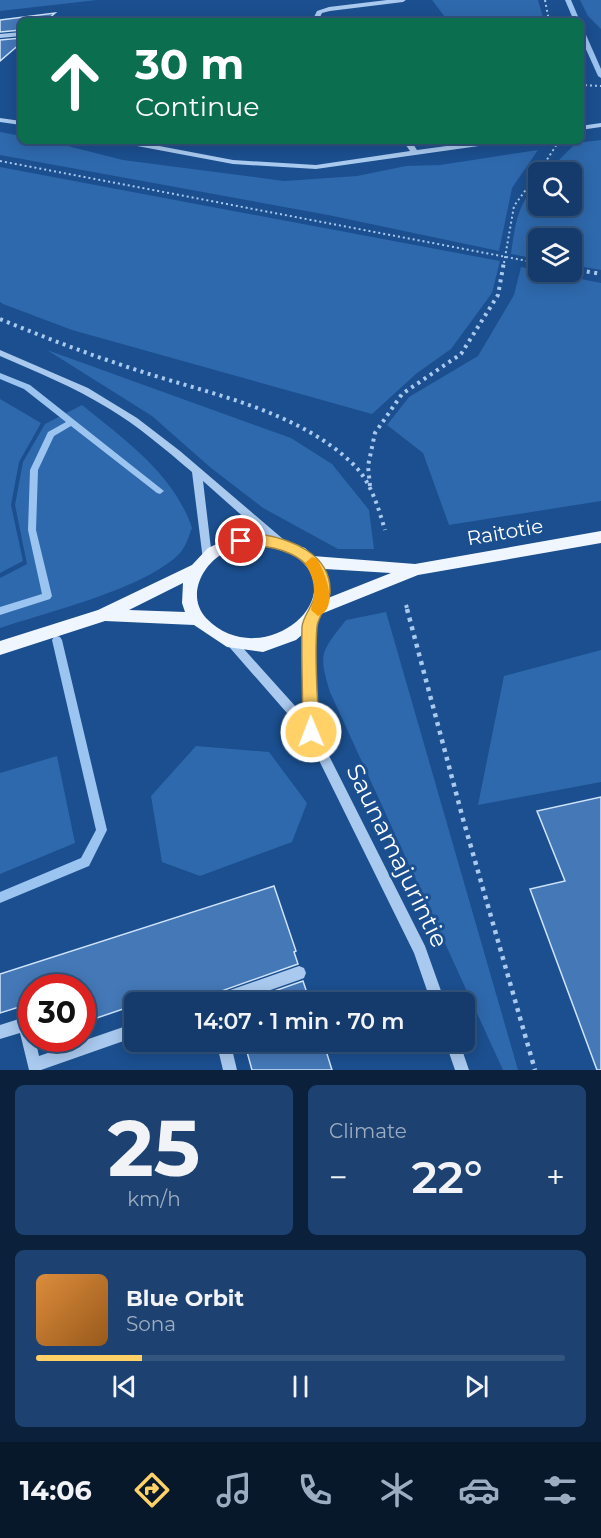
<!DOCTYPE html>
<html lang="en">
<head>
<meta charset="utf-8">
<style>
	body { margin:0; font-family:Montserrat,sans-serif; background:#1d4271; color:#f1f3f6; height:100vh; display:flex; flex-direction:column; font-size:22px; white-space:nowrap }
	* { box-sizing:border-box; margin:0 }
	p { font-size:20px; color:#9dadc1 }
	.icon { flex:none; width:33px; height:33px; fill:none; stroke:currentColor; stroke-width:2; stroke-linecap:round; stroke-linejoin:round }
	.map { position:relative; height:1070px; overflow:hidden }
	.drawer { display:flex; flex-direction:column; gap:15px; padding:15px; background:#0b203b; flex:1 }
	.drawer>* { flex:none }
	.hud { position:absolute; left:18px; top:18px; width:566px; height:126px; border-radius:9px; box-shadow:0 3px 15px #0003,0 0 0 2px #33557e; background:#0b6e4f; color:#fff; overflow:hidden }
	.tools { position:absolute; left:528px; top:162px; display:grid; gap:12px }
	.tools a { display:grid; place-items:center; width:54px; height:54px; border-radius:9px; background:#143b6b; box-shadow:0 3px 15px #0003,0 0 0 2px #33557e; font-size:30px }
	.speed { position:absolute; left:18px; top:974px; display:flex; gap:12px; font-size:30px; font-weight:700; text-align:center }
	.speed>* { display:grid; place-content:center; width:78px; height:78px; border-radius:50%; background:#143b6b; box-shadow:0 3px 15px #0003,0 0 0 2px #33557e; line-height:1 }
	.speed .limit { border:9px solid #d22; background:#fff; color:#111 }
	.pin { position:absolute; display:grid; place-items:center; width:51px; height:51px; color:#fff; margin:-26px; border:3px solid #fff; border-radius:50%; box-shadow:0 2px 6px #0007 }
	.me { position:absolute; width:66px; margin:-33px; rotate:359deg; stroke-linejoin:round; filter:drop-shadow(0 0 4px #0008) }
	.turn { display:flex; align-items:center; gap:21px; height:126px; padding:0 18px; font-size:27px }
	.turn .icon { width:78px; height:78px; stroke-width:2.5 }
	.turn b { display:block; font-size:42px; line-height:51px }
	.big { font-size:45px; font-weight:600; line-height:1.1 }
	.drawer .tile { flex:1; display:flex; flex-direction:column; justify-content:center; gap:9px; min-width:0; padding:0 21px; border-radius:9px; background:#1d4271 }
	.drawer .dial { align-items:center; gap:0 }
	.dial b { font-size:78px; line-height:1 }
	.song { display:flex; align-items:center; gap:18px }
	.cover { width:72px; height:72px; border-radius:9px; background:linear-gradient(135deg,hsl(30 70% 55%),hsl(30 70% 35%)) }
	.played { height:6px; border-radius:3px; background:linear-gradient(90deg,#ffd166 20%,#33557e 20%) }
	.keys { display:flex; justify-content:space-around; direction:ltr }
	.heat { display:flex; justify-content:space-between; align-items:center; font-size:33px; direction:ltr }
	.drawer .tiles { flex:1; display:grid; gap:15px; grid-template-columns:1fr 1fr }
	.tile:last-child { grid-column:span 2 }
	.trip { position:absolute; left:124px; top:992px; width:351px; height:60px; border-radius:9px; background:#143b6b; box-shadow:0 3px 15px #0003,0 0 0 2px #33557e; font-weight:600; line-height:60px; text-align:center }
	.tab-bar { display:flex; height:96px; justify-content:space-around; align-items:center; background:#08182b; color:#9dadc1 }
	.tab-bar .icon { width:42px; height:42px }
	.tab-bar .on { color:#ffd166 }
	.tab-bar b { font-size:27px; color:#f1f3f6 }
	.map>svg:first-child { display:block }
	.green { fill:#2e69ad }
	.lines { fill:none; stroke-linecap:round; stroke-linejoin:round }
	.stream { fill:#9cc4f0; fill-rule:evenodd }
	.building { fill:#4478b7; stroke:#cfe3fa; stroke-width:1.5 }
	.path-far2 { stroke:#a9c9ee; stroke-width:2; stroke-dasharray:2 3; stroke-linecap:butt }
	.path-far1 { stroke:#a9c9ee; stroke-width:4; stroke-dasharray:3 4.5; stroke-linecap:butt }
	.path { stroke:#a9c9ee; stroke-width:4.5; stroke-dasharray:4 5; stroke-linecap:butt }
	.minor { fill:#a9c9ee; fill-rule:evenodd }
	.major { fill:#f0f6ff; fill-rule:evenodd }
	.route { fill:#ffd166; stroke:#a68842; stroke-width:1.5 }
	.slow { fill:#f59e0b }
	.labels { text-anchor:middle; stroke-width:6; stroke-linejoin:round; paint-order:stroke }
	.street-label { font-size:20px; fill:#fff; stroke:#1b4f8f }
	.near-street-label { font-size:24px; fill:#fff; stroke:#1b4f8f }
</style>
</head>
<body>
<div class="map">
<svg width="601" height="1070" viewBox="0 0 601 1070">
	<rect width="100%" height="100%" fill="#1b4f8f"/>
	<g class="green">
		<path d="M0,0H97L0,11Z"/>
		<path d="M432,0H538L544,21H448Z"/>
		<path d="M580,0H601V29L588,16Z"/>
		<path d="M0,132L21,136V141H48L123,160L284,181L357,176L406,166L440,165L538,150L512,188L499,251L328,215L0,155Z"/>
		<path d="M601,140V270L572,265V238H538V259L511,254C516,222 516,208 538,182V206H572V172H547L576,143Z"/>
		<path d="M0,167L500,261L492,293L451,349L417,373L372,414L72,330L3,304L0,302Z"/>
		<path d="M521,267L601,283V501L449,525L423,453L387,425L409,397L478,356L514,295Z"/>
		<path d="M47,350L291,438L332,464L369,510L374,549H338L263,508L211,468L152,416Z"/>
		<path d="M0,399L41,423L19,462L11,505L23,561L0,573Z"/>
		<path d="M82,405C125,440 174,474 192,528C189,535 186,547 180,553C147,588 48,612 0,628V578L27,564L15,505L23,462L45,424Z"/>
		<path d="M386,612L518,1070H503L330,692C318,653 321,652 346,620Z"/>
		<path d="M601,650V782L478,805L504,676Z"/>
		<path d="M196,746L269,752L307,803L292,842L200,876L162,862L151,796Z"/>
		<path d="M57,756L75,843L0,874V773Z"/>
	</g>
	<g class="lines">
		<g class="stream">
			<path d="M565,0H571L580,21H574Z"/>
			<path d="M580,26L583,28L601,69V78L598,76L580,36Z"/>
			<path d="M0,373L30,385L164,491L160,494L157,493L71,426L54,436L38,470L36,530L52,596L50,599L0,615V607L42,594L28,530L30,470L48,432L66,422L24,389L0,379Z"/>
			<path d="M57,636L60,637L62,640L107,830L89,866L0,903V892L81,858L96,830L52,640L54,637Z"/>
		</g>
	</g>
	<g class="building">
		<path d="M55,13L46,21H21V30L0,32V20Z"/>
		<path d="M21,38V43L0,61V40Z"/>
		<path d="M601,797V1070H597L530,889L565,881L537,811Z"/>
		<path d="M274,886L296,951L294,952L298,964L210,995L207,1002H174L172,993L145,1002H135V1005L82,1023V987H32V1003L0,1013V974Z"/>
		<path d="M303,981L310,1002H243L300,982Z"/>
		<path d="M244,1041H323L332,1070H252Z"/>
	</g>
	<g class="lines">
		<g class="path-far2">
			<path d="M545,0L549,21"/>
			<path d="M580,85L601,86"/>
			<path d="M0,161L538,263"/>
			<path d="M539,172L559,141"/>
			<path d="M504,263L514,206L538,173"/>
		</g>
		<g class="path-far1">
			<path d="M532,262L538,263"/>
			<path d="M572,269L601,274"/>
			<path d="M0,319C48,339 96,357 146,373C215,395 300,412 354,465C371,482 378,507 385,530"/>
			<path d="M370,486L368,466L375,433L402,394L461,354L498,295L504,262"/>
			<path d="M406,605L408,611"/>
		</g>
		<path class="path" d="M407,609L463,819L535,1070"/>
		<g class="minor">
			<path d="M387,0H406L403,2L330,11L322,13L318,21H312L317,11L329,7Z"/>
			<path d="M21,32V36L0,38V34Z"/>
			<path d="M0,118L21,121V125L0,122Z"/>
			<path d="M601,123V127L580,130V126Z"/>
			<path d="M117,141H133L233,160L316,165L410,151L403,141H411L417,150L484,141H504L500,143L316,169L233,164L121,143Z"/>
			<path d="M0,350L88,388L137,418L180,451L283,539L284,542L283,545H275L203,481L212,557L211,560H203L192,472C165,449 138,426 108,408C74,387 37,372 0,356Z"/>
			<path d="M309,619L313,620L315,623L317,732L425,946L445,1002H431L414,953L307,736L224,641L226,638L230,636L234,638L305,717L303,623L305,620Z"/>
			<path d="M299,966L304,968L306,973L304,978L299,980L236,1002H209L211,997L216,995Z"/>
			<path d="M25,1017L30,1019L32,1038H35L39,1056L135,1023V1037L41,1070H29L20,1033L0,1039V1025Z"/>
			<path d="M216,1041H230L237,1070H223Z"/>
			<path d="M445,1041H459L469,1070H455Z"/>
		</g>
		<path class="major" d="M601,531V543L418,575L321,614L317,622L296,640L263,652L227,647L194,625L105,621L0,655V641L98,610L192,565L208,548L228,539L260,533L305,548L313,556L415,564ZM260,545C270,548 286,550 295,556C355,597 261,675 206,618C185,595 204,561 228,551C238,547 250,546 260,545ZM325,569L391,573L328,598ZM183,583L182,603L185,612L129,610Z"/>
	</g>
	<path class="route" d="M260,534C291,539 332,554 330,593C329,606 318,615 317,627C314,661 318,698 319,732L316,737H305L303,732C303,697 301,662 302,627C303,615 314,606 315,593C318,553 271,544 241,546L234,541L241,536Z"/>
	<path class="slow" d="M312,557L317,559C325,572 340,609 318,616L311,610C316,591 315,580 305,563Z"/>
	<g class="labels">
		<g class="street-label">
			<text transform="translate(505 532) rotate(-10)" y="7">Raitotie</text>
		</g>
		<g class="near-street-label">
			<text transform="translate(397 856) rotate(64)" y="8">Saunamajurintie</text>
		</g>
	</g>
</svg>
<div class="tools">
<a><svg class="icon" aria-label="search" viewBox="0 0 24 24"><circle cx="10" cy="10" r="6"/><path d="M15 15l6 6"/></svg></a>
<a><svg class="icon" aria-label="layers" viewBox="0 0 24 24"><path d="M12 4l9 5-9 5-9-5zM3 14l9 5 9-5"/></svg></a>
</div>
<div class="speed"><div class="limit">30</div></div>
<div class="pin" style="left:241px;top:541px;background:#d93025"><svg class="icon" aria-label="arrive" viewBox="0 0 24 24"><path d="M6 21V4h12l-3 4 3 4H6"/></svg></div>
<svg class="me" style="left:311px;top:732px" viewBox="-20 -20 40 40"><circle r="17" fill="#ffd166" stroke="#fff" stroke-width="3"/><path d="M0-11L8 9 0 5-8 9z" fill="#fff"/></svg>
<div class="trip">14:07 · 1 min · 70 m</div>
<div class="hud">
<div class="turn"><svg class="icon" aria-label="ahead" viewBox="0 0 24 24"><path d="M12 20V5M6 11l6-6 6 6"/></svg><div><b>30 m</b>Continue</div></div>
</div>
</div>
<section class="drawer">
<div class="tiles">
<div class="tile dial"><b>25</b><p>km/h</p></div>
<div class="tile"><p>Climate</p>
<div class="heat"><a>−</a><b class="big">22°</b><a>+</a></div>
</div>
<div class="tile">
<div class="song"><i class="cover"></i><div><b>Blue Orbit</b><p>Sona</p></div></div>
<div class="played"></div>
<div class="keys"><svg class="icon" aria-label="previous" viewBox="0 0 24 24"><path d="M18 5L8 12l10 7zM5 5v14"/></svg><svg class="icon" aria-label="pause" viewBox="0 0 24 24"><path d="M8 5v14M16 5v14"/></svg><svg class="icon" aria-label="next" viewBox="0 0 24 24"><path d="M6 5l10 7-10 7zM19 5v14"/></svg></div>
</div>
</div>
</section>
<nav class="tab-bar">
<b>14:06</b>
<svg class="icon on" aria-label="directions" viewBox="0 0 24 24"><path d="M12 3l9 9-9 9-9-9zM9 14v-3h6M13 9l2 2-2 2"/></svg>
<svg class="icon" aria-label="music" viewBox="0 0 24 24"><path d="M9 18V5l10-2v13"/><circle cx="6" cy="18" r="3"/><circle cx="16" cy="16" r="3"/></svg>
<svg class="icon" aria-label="phone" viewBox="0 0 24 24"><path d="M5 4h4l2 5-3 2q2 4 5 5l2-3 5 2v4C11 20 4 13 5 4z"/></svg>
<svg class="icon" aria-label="climate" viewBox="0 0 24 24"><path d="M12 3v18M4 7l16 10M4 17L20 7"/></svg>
<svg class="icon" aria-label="car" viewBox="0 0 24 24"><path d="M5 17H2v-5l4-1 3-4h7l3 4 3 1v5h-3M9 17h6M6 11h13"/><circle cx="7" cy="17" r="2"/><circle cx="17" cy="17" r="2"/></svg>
<svg class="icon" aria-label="filters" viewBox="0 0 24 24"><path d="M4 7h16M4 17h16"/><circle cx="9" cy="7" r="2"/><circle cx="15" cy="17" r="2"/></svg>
</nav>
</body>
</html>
